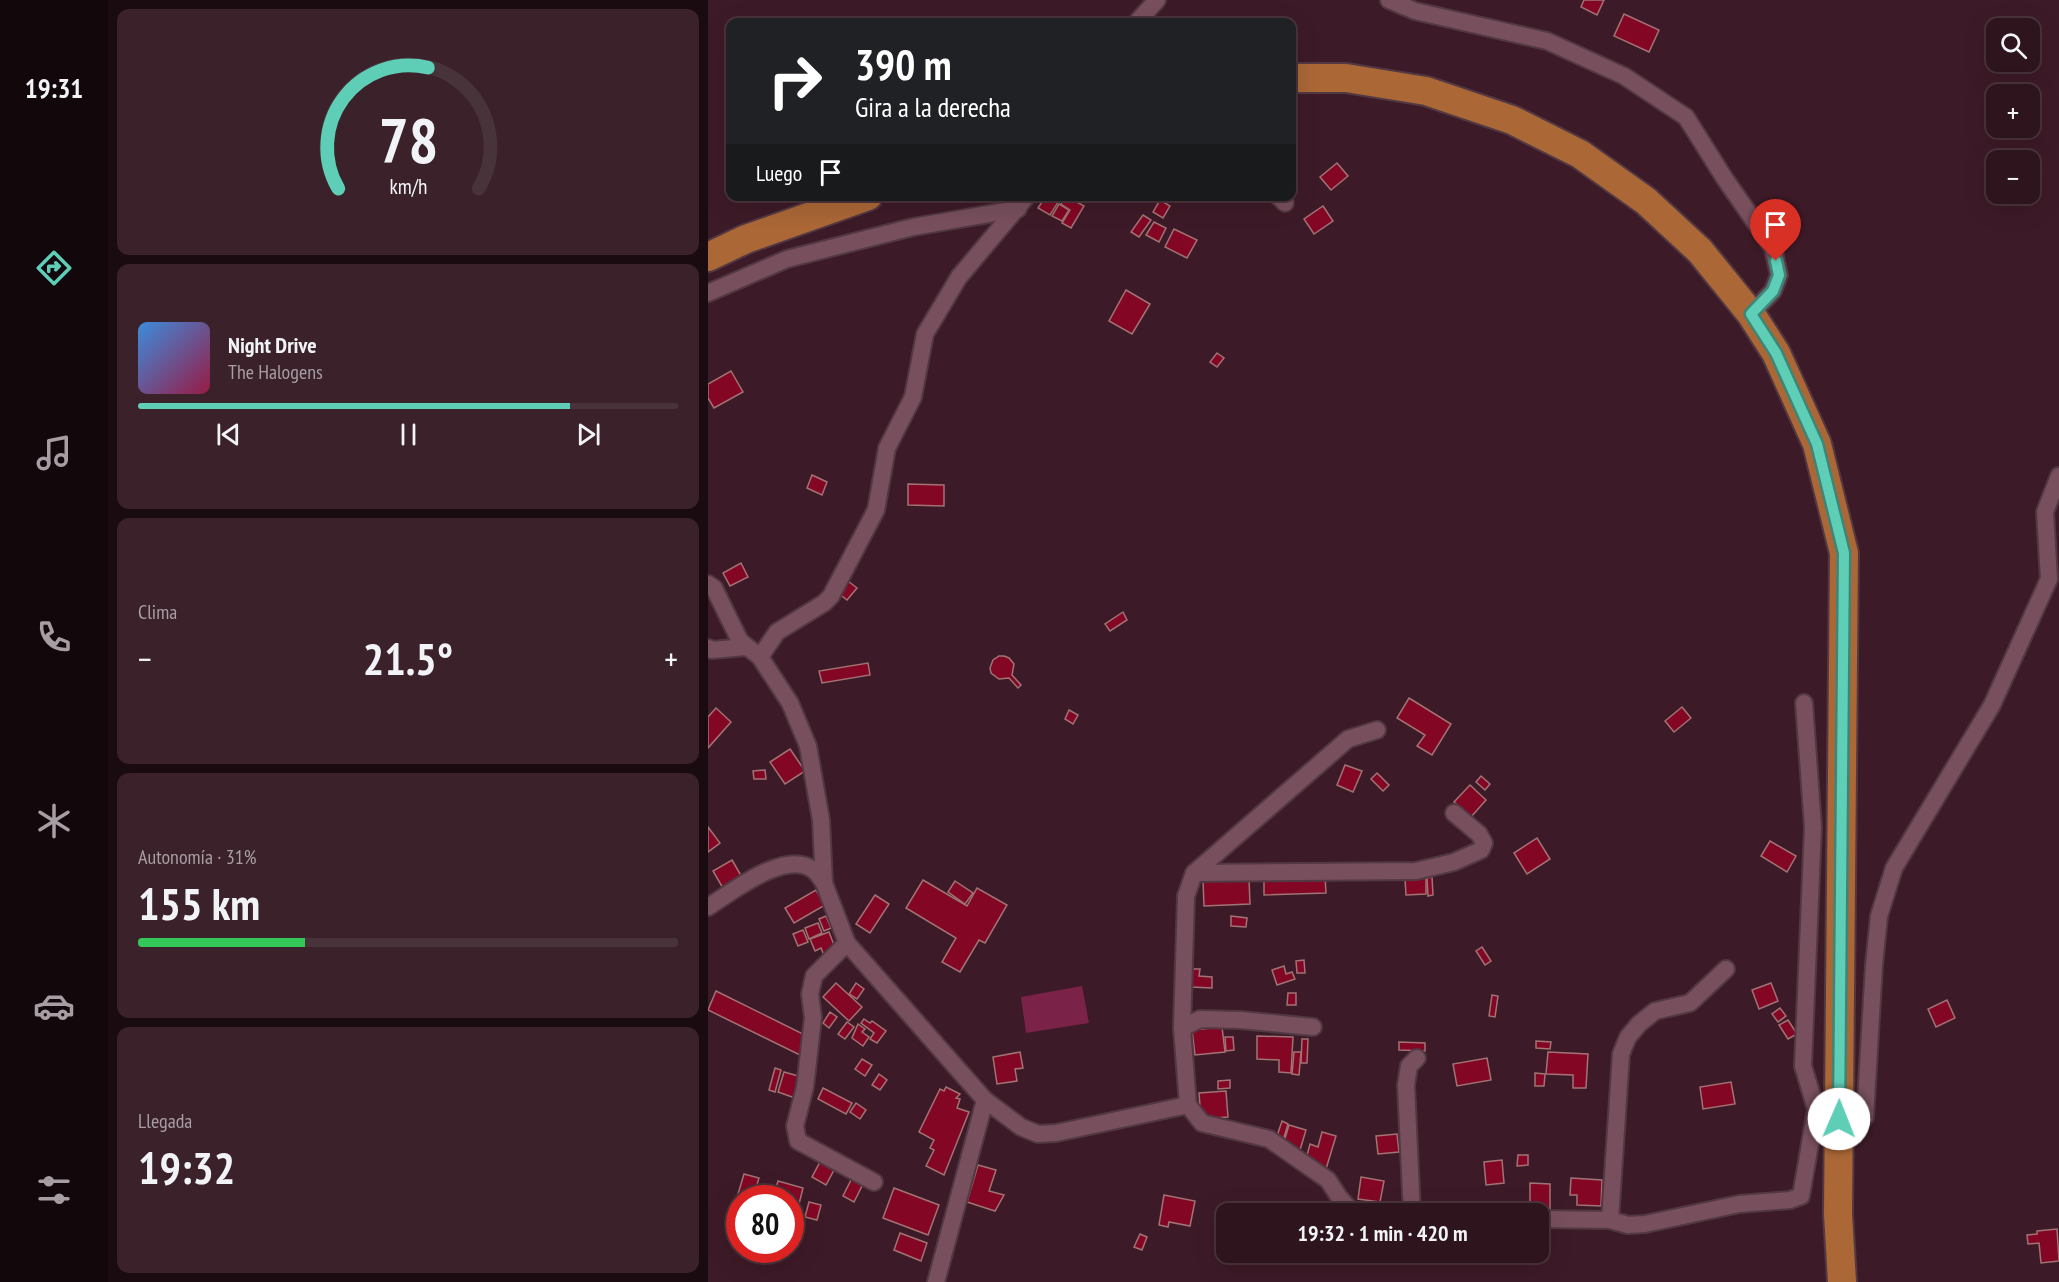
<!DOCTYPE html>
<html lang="es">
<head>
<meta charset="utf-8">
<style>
	body { margin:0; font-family:"PT Sans Narrow",sans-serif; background:#3a212a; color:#f1f3f6; height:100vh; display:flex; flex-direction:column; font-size:22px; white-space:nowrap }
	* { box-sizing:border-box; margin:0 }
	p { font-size:20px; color:#a79ea4 }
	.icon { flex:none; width:33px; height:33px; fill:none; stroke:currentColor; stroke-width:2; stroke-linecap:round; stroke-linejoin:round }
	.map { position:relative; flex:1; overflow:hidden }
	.drawer { display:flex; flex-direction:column; gap:9px; padding:9px; background:#190b10; width:600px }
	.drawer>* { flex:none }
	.hud { position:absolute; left:18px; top:18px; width:570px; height:183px; border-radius:12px; box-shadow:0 6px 24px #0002,0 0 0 2px #49333b; background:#202124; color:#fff; overflow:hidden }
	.tools { position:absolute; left:1278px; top:18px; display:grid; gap:12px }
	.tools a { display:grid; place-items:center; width:54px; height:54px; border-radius:12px; background:#2e141d; box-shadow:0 6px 24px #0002,0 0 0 2px #49333b; font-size:30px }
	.speed { position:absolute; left:18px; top:1185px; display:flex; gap:12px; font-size:30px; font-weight:700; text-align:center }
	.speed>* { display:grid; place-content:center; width:78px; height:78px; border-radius:50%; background:#2e141d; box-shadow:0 6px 24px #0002,0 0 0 2px #49333b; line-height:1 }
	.speed .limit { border:9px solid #d22; background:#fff; color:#111 }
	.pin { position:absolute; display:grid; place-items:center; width:51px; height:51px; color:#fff; margin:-62px -26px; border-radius:50% 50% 50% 0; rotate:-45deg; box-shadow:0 0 6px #0007 }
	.pin .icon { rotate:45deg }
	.me { position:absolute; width:66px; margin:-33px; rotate:1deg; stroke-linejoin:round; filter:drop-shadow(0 0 4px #0008) }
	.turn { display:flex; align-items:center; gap:21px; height:126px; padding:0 30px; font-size:27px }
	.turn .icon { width:78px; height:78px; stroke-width:2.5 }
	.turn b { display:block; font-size:42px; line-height:51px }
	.then { display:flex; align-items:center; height:57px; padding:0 30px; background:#0003; gap:12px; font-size:22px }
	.big { font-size:45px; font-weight:600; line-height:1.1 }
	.drawer .widget { flex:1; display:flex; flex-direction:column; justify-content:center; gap:9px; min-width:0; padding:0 21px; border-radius:12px; background:#3a212a }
	.drawer .dial { align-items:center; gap:0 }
	.dial svg { height:156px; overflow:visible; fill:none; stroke:#49333b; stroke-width:7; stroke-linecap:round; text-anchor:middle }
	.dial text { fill:#f1f3f6; stroke:none }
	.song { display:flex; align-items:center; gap:18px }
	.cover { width:72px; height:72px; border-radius:9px; background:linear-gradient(135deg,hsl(210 70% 55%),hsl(340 70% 35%)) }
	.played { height:6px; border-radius:3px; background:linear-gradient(90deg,#5eceb7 80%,#49333b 80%) }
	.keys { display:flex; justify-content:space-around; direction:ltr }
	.heat { display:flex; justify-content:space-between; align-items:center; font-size:33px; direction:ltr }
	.charge { height:9px; border-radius:4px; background:linear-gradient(90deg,#34c759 31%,#49333b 0) }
	.trip { position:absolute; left:508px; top:1203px; width:333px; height:60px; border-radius:12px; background:#2e141d; box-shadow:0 6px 24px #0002,0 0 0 2px #49333b; font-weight:600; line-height:60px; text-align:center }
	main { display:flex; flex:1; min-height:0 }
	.tabs { display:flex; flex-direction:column; width:108px; justify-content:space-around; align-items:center; background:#12080c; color:#a79ea4 }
	.tabs .icon { width:42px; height:42px }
	.tabs .selected { color:#5eceb7 }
	.tabs b { font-size:27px; color:#f1f3f6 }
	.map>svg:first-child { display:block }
	.green { fill:#7b2249 }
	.building { fill:#830724; stroke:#a17374; stroke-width:1.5 }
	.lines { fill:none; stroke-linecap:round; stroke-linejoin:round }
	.minor-casing { stroke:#523842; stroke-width:20 }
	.trunk-casing { stroke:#523842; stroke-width:32 }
	.minor { stroke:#784f5d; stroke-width:16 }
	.trunk { stroke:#ab6736; stroke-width:28 }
	.route-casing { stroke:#3d8677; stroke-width:15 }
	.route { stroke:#5eceb7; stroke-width:10 }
</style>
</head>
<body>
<main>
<nav class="tabs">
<b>19:31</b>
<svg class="icon selected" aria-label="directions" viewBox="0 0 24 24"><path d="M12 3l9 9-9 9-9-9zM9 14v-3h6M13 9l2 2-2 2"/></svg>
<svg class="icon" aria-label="music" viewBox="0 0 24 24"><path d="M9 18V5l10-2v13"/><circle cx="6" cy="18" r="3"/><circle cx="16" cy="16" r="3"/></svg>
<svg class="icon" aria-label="phone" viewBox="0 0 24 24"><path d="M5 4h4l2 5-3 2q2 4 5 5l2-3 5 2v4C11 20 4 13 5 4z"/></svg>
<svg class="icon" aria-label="climate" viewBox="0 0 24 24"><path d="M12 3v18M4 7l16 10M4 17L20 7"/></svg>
<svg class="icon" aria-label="car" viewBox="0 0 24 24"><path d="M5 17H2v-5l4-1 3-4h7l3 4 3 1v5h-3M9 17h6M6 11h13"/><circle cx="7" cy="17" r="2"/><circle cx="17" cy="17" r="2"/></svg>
<svg class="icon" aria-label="filters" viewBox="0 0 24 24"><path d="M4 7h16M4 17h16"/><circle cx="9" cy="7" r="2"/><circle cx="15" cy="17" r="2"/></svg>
</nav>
<section class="drawer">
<div class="widget dial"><svg viewBox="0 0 100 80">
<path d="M14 69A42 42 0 1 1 86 69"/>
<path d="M14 69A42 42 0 0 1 60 7" stroke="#5eceb7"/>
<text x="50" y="56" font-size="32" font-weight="700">78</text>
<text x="50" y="72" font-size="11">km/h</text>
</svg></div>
<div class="widget">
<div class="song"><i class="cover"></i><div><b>Night Drive</b><p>The Halogens</p></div></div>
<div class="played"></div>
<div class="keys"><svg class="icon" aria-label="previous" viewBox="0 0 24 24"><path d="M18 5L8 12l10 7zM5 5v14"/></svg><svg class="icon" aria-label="pause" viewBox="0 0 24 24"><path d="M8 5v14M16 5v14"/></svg><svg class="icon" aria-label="next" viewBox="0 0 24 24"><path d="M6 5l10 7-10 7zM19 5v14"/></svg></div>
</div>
<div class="widget"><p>Clima</p>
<div class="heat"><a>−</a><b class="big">21.5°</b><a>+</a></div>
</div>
<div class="widget"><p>Autonomía · 31%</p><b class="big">155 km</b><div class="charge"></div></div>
<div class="widget"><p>Llegada</p><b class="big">19:32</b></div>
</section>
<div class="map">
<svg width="1351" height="1282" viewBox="0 0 1351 1282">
	<rect width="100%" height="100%" fill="#3d1a27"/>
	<path class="green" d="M374,986L381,1023L318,1033L313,997Z"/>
	<g class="building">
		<path d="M876,0H896L889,15L873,7Z"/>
		<path d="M916,14L951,30L941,52L906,36Z"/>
		<path d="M629,163L640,176L623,190L612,177Z"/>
		<path d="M338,196H354L342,215L330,208Z"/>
		<path d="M357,196H370L367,201L376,206L363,228L354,223L362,210L353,204Z"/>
		<path d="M452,200L462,206L455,218L445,212Z"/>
		<path d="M351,204L361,210L354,221L344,216Z"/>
		<path d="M615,206L625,221L606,234L596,219Z"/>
		<path d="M435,215L443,220L431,237L423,232Z"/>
		<path d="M446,222L458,228L451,242L438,235Z"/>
		<path d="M466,229L489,240L479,258L457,247Z"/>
		<path d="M418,290L442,304L424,334L401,321Z"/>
		<path d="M509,353L516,358L509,367L502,362Z"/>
		<path d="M23,371L35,392L6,408L0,398V384Z"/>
		<path d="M104,475L119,482L114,495L99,488Z"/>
		<path d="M200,484L236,485V506L200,505Z"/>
		<path d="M33,563L40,577L22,586L15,573Z"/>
		<path d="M140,581L149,588L139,600L130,593Z"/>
		<path d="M415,612L419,620L402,631L397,624Z"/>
		<path d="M296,656L301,658L306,664L304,675L313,685L310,688L301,678L291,679L283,673L282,668L285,660L291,656Z"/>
		<path d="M160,663L162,675L114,683L111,671Z"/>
		<path d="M701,698L743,724L724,755L709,746L717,735L689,718Z"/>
		<path d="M974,707L983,718L966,732L957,721Z"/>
		<path d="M8,708L23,722L0,748V717Z"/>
		<path d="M361,710L370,715L365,724L357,719Z"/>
		<path d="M82,749L97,771L77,784L62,762Z"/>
		<path d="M637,765L654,771L645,792L629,785Z"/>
		<path d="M57,770L58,779H46L45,771Z"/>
		<path d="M669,773L681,785L675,791L663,779Z"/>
		<path d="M773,776L782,784L777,790L768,782Z"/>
		<path d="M762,785L778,800L763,817L746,802Z"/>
		<path d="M0,827L12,843L0,852Z"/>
		<path d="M829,838L842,859L819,874L806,853Z"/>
		<path d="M1062,841L1088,856L1079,872L1053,856Z"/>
		<path d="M24,860L35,879L16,890L5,871Z"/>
		<path d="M617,876L618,893L556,895V878Z"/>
		<path d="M724,877L725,895L720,896L719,878Z"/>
		<path d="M718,878V894L698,895L697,879Z"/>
		<path d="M541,879L542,904L496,906L495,880Z"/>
		<path d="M215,880L259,906L269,888L299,905L277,943L271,940L252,972L234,962L248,938L198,908Z"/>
		<path d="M247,881L265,893L257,904L240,892Z"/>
		<path d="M108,890L117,905L86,923L77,908Z"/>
		<path d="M167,895L181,904L162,933L148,924Z"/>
		<path d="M118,916L123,928L116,931L111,919Z"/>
		<path d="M523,916L539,918L538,927L523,926Z"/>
		<path d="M110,923L114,933L101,939L97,928Z"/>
		<path d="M95,930L100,942L90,946L85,934Z"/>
		<path d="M121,932L128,950L116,955L113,948L107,951L102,939Z"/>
		<path d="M774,947L783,961L777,965L768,951Z"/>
		<path d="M596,960L597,973H589L588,961Z"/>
		<path d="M576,966L578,974L584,972L587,979L569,985L564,970Z"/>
		<path d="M484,969H492L491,976L504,977V988L483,987Z"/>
		<path d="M128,983L154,1007L141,1021L115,997Z"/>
		<path d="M148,983L156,989L149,999L141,994Z"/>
		<path d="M1063,983L1070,1001L1051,1009L1044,990Z"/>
		<path d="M8,991L101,1037L92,1055L0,1010Z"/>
		<path d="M580,993H588V1005H579Z"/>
		<path d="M784,995L790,996L787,1017L781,1016Z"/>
		<path d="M1239,1000L1247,1018L1228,1027L1220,1009Z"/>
		<path d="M1072,1008L1078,1016L1070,1022L1064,1014Z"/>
		<path d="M122,1012L129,1017L121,1028L115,1023Z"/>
		<path d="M156,1019L162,1023L164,1021L178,1031L169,1043L162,1039L166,1033L153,1023Z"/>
		<path d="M1080,1020L1089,1034L1080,1039L1071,1025Z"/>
		<path d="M139,1022L146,1027L137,1039L130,1034Z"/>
		<path d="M150,1024L157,1029L154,1032L161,1037L155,1046L144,1038Z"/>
		<path d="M514,1027L517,1052L487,1055L484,1030Z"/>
		<path d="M549,1036L585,1037L583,1073L571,1072V1060L549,1059Z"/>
		<path d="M517,1037H525L526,1050L518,1051Z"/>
		<path d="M594,1039H600L599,1063H593Z"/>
		<path d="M828,1041L843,1042L842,1049L828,1048Z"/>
		<path d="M691,1042L717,1043V1051L691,1050Z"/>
		<path d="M312,1052L315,1068L307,1069L309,1081L289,1084L285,1057Z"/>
		<path d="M586,1052H593L591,1075L584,1074Z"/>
		<path d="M840,1052L880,1054L878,1088H865V1075L838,1074Z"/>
		<path d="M779,1058L783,1080L749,1086L745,1064Z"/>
		<path d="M154,1059L164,1065L157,1076L147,1069Z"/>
		<path d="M67,1068L73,1070L67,1092L61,1090Z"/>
		<path d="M76,1072L94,1077L87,1098L70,1092Z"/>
		<path d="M827,1073L837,1074L836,1086H827Z"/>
		<path d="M171,1074L179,1080L172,1090L164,1085Z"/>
		<path d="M522,1080V1088L510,1089V1081Z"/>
		<path d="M1023,1082L1027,1104L995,1109L992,1087Z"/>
		<path d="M238,1087L252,1094L248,1098L252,1099L249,1108L261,1112L236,1175L218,1166L226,1150L222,1148L226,1140L211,1132L232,1089L236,1091Z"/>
		<path d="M115,1088L144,1103L138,1114L110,1099Z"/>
		<path d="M518,1091L520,1117L493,1119L491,1093Z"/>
		<path d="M148,1103L158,1110L152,1119L142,1112Z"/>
		<path d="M574,1121L580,1124L574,1144L567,1142Z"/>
		<path d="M581,1125L598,1130L592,1150L575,1145Z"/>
		<path d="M614,1132L628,1136L618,1169L597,1163L602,1144L610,1147Z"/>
		<path d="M689,1134L691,1152L670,1154L668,1136Z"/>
		<path d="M810,1155H820V1165L809,1166Z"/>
		<path d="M794,1160L796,1183L778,1185L776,1162Z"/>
		<path d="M112,1162L126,1170L118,1185L104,1177Z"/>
		<path d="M270,1165L288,1170L281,1191L296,1195L287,1211L259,1202Z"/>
		<path d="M36,1174L51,1178L45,1198L30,1194Z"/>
		<path d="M653,1177L676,1181L672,1202L650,1199Z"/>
		<path d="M144,1178L155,1184L146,1202L135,1196Z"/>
		<path d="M863,1178L894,1180L893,1206L869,1205V1195H862Z"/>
		<path d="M70,1181L95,1188L91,1204L82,1202V1198H65Z"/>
		<path d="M822,1183L842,1184V1209L822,1208Z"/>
		<path d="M186,1188L231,1205L220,1235L175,1218Z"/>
		<path d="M456,1195L487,1201L482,1226L461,1222L460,1227L451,1225Z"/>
		<path d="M101,1202L113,1205L109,1220L97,1217Z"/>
		<path d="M1349,1229L1351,1261L1333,1263L1331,1243L1320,1244L1319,1235L1329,1234V1231Z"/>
		<path d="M192,1233L219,1243L213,1261L186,1250Z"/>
		<path d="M432,1234L439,1237L434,1250L426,1247Z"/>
	</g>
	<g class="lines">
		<defs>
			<g id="minor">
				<path d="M681,0L707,11L839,41L916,76L978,117L1017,179L1065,248L1071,275L1065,291L1043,314"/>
				<path d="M429,22L449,0"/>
				<path d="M570,196L577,203"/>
				<path d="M0,293L79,259L205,227L310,209"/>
				<path d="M0,584L6,588L32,641L52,657L82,703L100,746L113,820L116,883L139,943L277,1100L313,1127L330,1134L348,1133L480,1105"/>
				<path d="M0,648L4,650L38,647"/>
				<path d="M52,657L69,632L116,603L123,596L168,510L179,448L205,397L217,334L251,277L319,196"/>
				<path d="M486,873L708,871L746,862L773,850L776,843L771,834L746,813"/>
				<path d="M0,907C24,892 76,850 104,869C109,872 113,879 116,883"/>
				<path d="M139,943L106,976L102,994L105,1018L97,1087L87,1126L90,1141L166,1182"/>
				<path d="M474,1028L492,1019L532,1020L605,1027"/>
				<path d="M1124,1116L1146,1123L1157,1117L1166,965L1171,916L1186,868L1284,705L1341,579L1337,512L1351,476"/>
				<path d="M646,1214L631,1197L620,1180L561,1139L494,1123L480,1105L474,1028L478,896L486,873L640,739L669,730"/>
				<path d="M704,1214L698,1085L701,1066L709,1058"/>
				<path d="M831,1219L902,1220L920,1225L937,1224L1031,1204L1082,1200L1093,1196L1108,1109L1095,1066L1105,827L1096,703"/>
				<path d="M902,1220L913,1054L920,1037L931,1024L947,1011L982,1003L1018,969"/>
				<path d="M228,1282L277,1100"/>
			</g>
			<g id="trunk">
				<path d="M584,78H638L718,91L804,120L872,154L938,201L992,251L1043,314L1068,353L1109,444L1136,553L1130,1214L1134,1282"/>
				<path d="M0,257L38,239L160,196"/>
			</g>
		</defs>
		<use href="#minor" class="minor-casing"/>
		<use href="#trunk" class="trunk-casing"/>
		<use href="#minor" class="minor"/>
		<use href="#trunk" class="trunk"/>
	</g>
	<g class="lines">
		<defs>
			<path id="route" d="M1068,261L1071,275L1065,291L1043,314L1068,353L1109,444L1136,553L1131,1119"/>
		</defs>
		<use href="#route" class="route-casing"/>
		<use href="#route" class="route"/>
	</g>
</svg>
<div class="tools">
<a><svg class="icon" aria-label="search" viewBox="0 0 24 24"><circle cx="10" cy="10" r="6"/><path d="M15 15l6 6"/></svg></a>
<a>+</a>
<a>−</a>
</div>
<div class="speed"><div class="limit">80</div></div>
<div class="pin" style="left:1068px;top:261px;background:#d93025"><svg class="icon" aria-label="arrive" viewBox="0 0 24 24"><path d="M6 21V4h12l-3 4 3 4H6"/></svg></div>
<svg class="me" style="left:1131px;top:1119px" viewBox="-20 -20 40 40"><circle r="19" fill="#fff"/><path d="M0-13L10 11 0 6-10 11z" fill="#5eceb7"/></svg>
<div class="trip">19:32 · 1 min · 420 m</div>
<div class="hud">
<div class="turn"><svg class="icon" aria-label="right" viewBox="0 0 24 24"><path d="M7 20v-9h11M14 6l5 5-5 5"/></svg><div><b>390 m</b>Gira a la derecha</div></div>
<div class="then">Luego<svg class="icon" aria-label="arrive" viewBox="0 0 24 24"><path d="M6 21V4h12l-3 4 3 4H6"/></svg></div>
</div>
</div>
</main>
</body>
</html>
